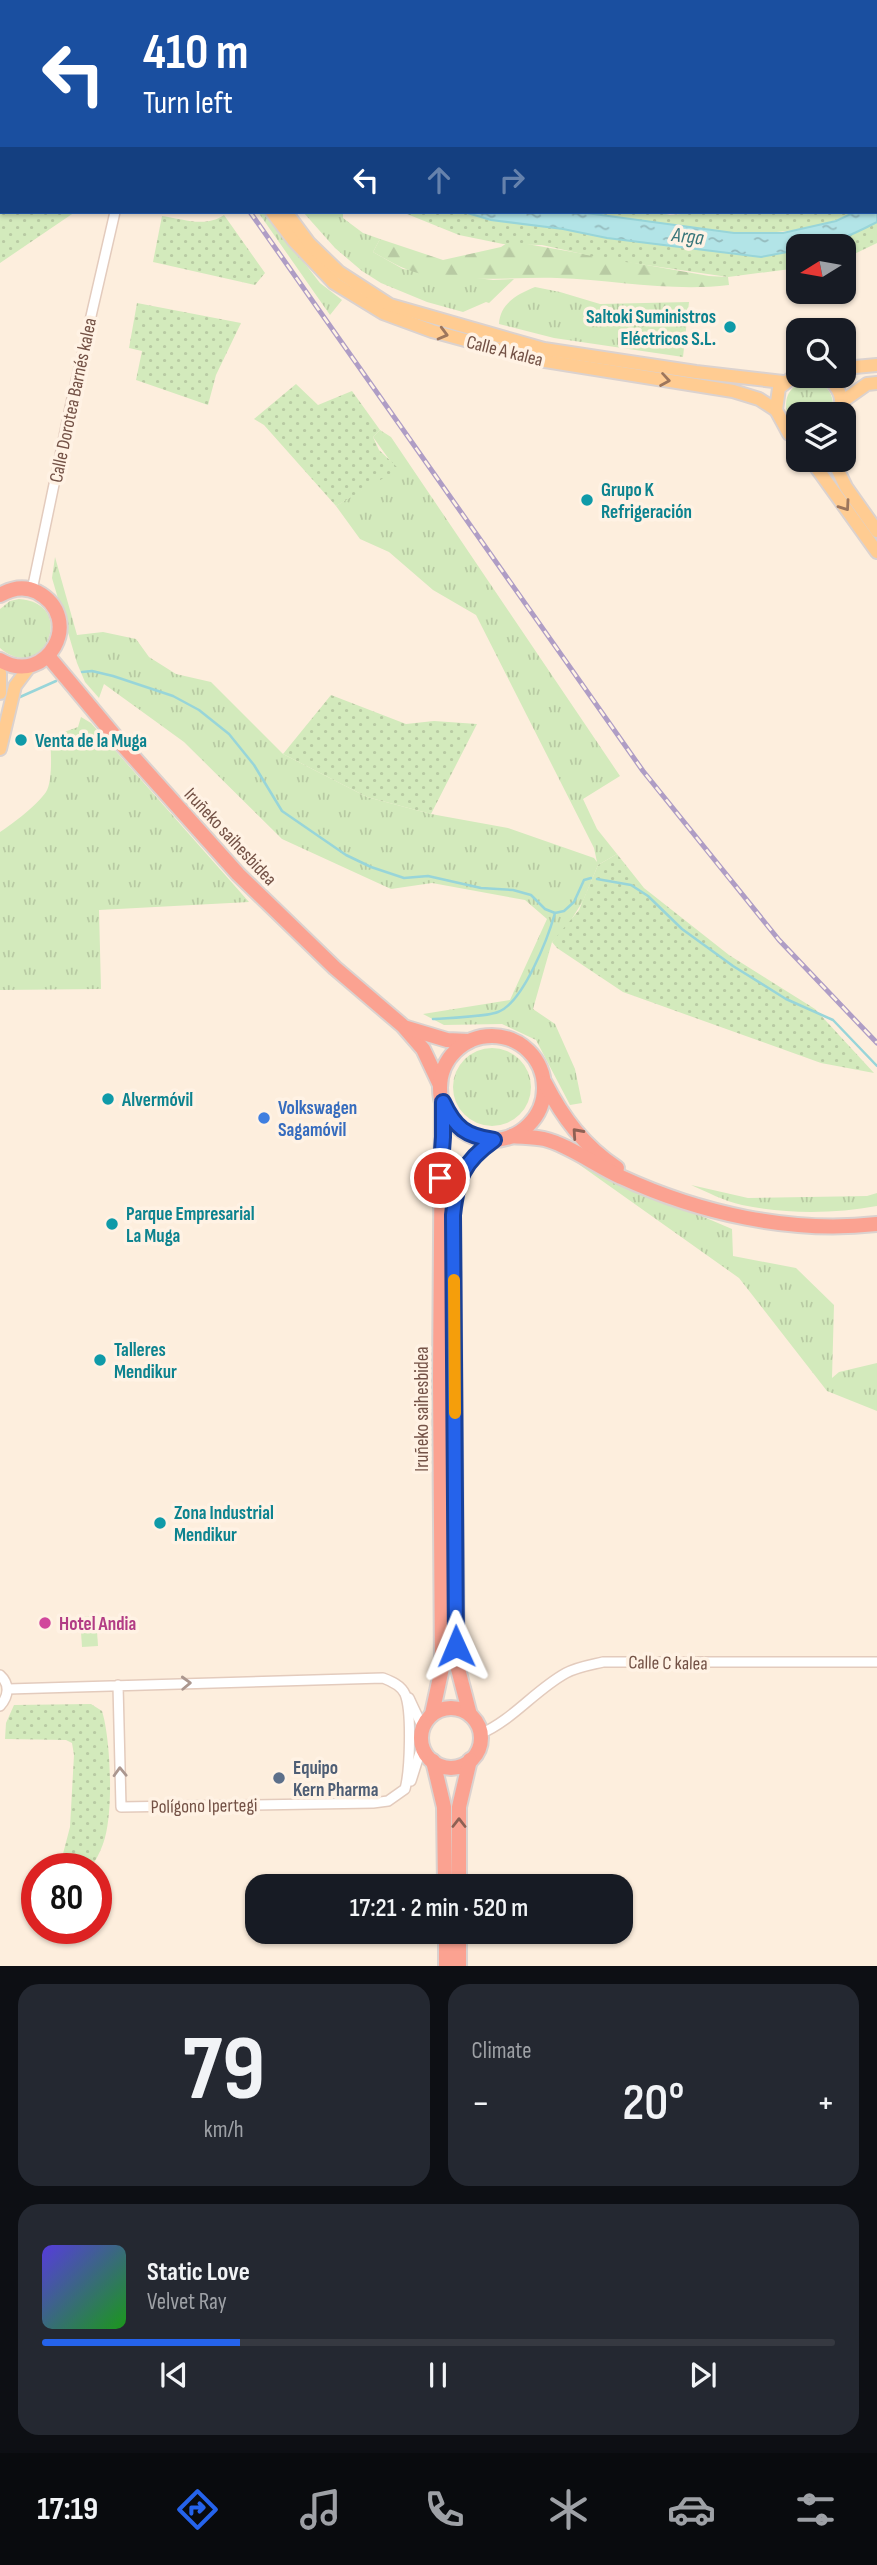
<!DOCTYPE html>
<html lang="en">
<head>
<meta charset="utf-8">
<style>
	body { margin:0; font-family:"Sofia Sans Condensed",sans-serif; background:#242831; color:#f1f3f6; height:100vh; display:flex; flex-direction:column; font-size:26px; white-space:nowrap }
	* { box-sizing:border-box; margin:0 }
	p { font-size:23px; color:#9ea1a6 }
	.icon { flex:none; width:38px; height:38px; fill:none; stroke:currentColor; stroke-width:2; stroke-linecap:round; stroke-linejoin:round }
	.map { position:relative; height:1966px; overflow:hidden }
	.sheet { display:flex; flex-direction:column; gap:18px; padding:18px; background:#0d0f14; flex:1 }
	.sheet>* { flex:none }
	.top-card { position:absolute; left:0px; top:0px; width:878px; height:214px; box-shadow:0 2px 5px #0004; background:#1a4fa0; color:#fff; overflow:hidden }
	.needle { width:46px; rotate:259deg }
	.fabs { position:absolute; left:786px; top:234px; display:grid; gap:14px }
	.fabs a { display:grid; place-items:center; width:70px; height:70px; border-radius:14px; background:#171b24; box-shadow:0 2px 5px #0004; font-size:35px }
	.speed { position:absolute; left:21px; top:1853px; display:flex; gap:14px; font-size:35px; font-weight:700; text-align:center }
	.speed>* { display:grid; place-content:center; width:91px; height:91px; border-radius:50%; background:#171b24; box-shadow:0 2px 5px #0004; line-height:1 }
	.speed .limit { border:10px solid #d22; background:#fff; color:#111 }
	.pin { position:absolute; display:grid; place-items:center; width:60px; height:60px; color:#fff; margin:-30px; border:4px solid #fff; border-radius:50%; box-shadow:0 2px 7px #0007 }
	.me { position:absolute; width:77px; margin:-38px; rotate:359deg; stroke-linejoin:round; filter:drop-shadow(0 0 5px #0008) }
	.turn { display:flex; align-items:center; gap:24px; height:147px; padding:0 28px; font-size:32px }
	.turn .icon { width:91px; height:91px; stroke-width:2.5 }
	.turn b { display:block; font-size:49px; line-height:60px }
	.lanes { display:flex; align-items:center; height:66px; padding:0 28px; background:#0003; justify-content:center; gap:35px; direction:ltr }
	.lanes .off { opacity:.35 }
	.big { font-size:52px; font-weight:600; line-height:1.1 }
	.sheet .widget { flex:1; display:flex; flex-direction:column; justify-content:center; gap:10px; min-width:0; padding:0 24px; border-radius:21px; background:#242831 }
	.sheet .dial { align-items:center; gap:0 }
	.dial b { font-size:91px; line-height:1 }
	.song { display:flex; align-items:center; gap:21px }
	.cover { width:84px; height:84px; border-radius:10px; background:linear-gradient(135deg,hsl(250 70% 55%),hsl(120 70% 35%)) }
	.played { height:7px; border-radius:4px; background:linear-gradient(90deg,#2563eb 25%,#363941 25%) }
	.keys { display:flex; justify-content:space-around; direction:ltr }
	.heat { display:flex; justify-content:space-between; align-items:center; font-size:38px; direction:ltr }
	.sheet .tiles { flex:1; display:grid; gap:18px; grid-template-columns:1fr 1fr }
	.widget:last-child { grid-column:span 2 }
	.trip { position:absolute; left:245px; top:1874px; width:388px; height:70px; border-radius:21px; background:#171b24; box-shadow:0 2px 5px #0004; font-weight:600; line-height:70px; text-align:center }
	.tabs { display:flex; height:112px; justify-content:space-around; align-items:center; background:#090b0e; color:#9ea1a6 }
	.tabs .icon { width:49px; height:49px }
	.tabs .active { color:#2563eb }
	.tabs b { font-size:32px; color:#f1f3f6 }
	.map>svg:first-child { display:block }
	.grass { fill:url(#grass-tufts) }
	.forest { fill:url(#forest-firs) }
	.park { fill:url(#park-dots) }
	.pitch { fill:#d3eabc }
	.water { fill:url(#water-ripples); stroke:#98d5d9; stroke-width:2 }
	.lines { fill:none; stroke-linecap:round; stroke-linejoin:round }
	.stream { stroke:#98d5d9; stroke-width:2.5 }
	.minor-casing { stroke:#e3cbbd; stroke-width:12 }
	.major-casing { stroke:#dbd2cf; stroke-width:16 }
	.highway-casing { stroke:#dbd2cf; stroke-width:18 }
	.minor { stroke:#fff; stroke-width:9 }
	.major { stroke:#ffcc92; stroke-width:12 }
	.highway { stroke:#fba291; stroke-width:14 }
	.rail-casing { stroke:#af9dc5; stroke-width:5 }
	.rail { stroke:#fff2e4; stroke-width:2.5; stroke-dasharray:8; stroke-linecap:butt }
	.oneway { stroke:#9d765c }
	.oneway2 { stroke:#8e6154 }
	.oneway3 { stroke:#ab978f }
	.route-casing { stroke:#184099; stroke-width:18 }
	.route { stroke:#2563eb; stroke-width:12 }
	.slow { stroke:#f59e0b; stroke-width:12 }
	.culture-dot { fill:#0f9aa8; stroke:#fff2e4; stroke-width:2.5 }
	.shop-dot { fill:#3f7fe0; stroke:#fff2e4; stroke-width:2.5 }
	.hotel-dot { fill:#d1479c; stroke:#fff2e4; stroke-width:2.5 }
	.service-dot { fill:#5c6f8a; stroke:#fff2e4; stroke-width:2.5 }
	.labels { text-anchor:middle; stroke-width:7; stroke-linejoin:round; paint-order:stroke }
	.culture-label { font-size:19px; font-weight:bold; fill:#0d838f; stroke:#fff2e4; text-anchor:start }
	.street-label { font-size:19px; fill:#735145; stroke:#fff2e4 }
	.shop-label { font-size:19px; font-weight:bold; fill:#366cbe; stroke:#fff2e4; text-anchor:start }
	.hotel-label { font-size:19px; font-weight:bold; fill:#b23c85; stroke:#fff2e4; text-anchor:start }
	.service-label { font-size:19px; font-weight:bold; fill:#4e5e75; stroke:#fff2e4; text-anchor:start }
	.water-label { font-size:21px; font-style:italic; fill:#39767a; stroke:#fff2e4 }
</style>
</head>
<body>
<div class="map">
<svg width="877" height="1967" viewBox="0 0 877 1967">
	<defs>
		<pattern id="grass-tufts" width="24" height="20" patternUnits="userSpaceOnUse" patternTransform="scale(1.75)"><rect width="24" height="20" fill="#d3eabc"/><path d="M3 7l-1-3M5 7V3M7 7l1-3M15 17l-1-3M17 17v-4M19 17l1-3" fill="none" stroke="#b8caa3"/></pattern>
		<pattern id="forest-firs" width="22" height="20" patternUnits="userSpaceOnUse" patternTransform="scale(1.75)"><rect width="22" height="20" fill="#d3eabc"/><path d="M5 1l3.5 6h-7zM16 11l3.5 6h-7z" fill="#b8caa3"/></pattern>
		<pattern id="park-dots" width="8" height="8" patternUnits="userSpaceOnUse" patternTransform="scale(1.75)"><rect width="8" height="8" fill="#d3eabc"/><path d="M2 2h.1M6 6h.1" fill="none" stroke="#b8caa3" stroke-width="1.8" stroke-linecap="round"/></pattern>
		<pattern id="water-ripples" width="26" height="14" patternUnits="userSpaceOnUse" patternTransform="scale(1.75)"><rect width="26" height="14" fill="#b2e4e7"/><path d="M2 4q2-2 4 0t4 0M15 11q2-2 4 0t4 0" fill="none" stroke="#95bbbd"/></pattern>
	</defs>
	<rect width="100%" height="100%" fill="#fdeedd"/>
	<g class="grass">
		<path d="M258,212H265L320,283L342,300L330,315Z"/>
		<path d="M303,212H343V218L363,233L380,239L373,252L403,269L493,280L514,279L489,303L486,302L463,312L427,302L381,283L362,271L335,248Z"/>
		<path d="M535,287L560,292L600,304L689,302L683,357L554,338L499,324C500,303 518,294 535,287Z"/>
		<path d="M811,380C829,384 836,397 832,415H798V426L787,413C783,395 792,383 811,380Z"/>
		<path d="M380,430L391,437L620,776L583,799L597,829L617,854L598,865L583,901L566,928L552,942L533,1009L555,1024L575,1069L582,1103L570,1105L536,1040L502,1024L444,1025L423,1014L510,1000L547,919L525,900L432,883L391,889L282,839L184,742L104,684L99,698L85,682L77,663L52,578L55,557L77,635L103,632L136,639L149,657L176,674L211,682L283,754L367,797L431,814L508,828L594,858L597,862L594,848L476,615L433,590L389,552L360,539L336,506L396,469L373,437Z"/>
		<path d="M19,599C79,603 43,686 0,648V609L10,601Z"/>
		<path d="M81,717L91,723L249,902L99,910L101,989L0,990V832C14,823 37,805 46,792C53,781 51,750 50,737L78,727Z"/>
		<circle cx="492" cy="1087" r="39"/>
		<path d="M577,1163L732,1229L733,1256L796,1268L834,1305L832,1378L839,1372L877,1363V1411L827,1391L739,1278Z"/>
		<path d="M691,1185L748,1198L867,1196L877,1193V1206C834,1214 784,1214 742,1205C724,1201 707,1192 691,1185Z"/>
	</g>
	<path class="forest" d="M380,239L443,260L501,247L510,241L709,276L728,277L729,285C672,292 614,280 557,278C513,277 470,282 427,275C407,272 391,262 373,252Z"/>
	<g class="park">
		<path d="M0,144L2,212H75L0,263Z"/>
		<path d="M402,212H464L491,220L563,229L607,238L761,257L798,250V268L728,277L605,259L542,245L503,244L459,235Z"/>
		<path d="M579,212H658L670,215L703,212H855C773,252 667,225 579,212Z"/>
		<path d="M224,215L265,273L255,285L153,262L162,216C184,219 205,228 224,215Z"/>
		<path d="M877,222V243L844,259V247H812L847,237Z"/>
		<path d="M137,303L241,323L216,375L208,405L136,380L142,351L129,348Z"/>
		<path d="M296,384L318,405L352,391L380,430L373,437L379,450L399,469L336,506L264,425L254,419Z"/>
		<path d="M331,695L406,724L434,721L477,724L431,814L367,797L283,754Z"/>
		<path d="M617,854L644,888L729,955L815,1009L874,1073L821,1063L623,992L557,948L552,942L579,910L598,865Z"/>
		<path d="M91,1704L102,1711C111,1740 114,1816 103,1844C100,1853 95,1861 90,1869H59L70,1827L74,1755L72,1743L66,1740L5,1739L6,1723L14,1705Z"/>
	</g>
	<path class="pitch" d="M96,1616L98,1646L82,1647L80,1617Z"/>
	<path class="water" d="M877,201V222C852,235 827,247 798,247V250L761,257L607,238L563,229L491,220L464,212H579L734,233H783L836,221L855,212H877Z"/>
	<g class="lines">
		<g class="stream">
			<path d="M82,672L92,671L113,676L173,696L199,710L229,734L254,765L282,811L346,855L371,867L404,878L428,876L481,888L513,890L531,895L545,909L555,913L564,911L574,902L584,880L591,878"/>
			<path d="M20,697L56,681"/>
			<path d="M597,879L631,885L648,896L682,929L733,966L786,999L833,1020L877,1066"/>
			<path d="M433,1019C448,1018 485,1017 498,1012C523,1003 548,938 555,913"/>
		</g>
		<defs>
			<g id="minor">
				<path d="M44,0L45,2"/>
				<path d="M32,590L71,403L115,212"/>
				<path d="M0,1675C10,1684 9,1696 0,1706"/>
				<path d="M8,1689L383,1678C391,1681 401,1685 405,1694C412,1711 410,1771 405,1789L388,1801L373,1803L121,1807L118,1685"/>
				<path d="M409,1698L423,1728"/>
				<path d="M480,1734C513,1720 535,1690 566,1673C577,1667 590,1665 603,1662H877"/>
				<path d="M411,1781L422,1746"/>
			</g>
			<g id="major">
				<path d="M148,0L149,2"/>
				<path d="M160,0L161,2"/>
				<path d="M272,212L294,241L334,283L383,313L432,331L539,360L733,391L759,399L776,410"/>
				<path d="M286,212L309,243L339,272L390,305L544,349L696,372L783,382"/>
				<path d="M844,368L877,365"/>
				<path d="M798,373L779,388L776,410L789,434L798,437"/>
				<path d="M827,376C839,389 844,396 840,415"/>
				<path d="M843,401L867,384L877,383"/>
				<path d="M811,460L877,552"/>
				<path d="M833,460L846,487L877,531"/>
				<path d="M0,673V693"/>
				<path d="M0,749L15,686L30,666"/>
			</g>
			<g id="highway">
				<path d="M0,595C12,588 25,586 37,592C86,618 47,688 0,660"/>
				<path d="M48,656L119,741L238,874L335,968L403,1026L423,1049L440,1085"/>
				<path d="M407,1028L447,1040L469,1041"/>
				<circle cx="492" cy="1088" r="52"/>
				<path d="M545,1083C563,1118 584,1146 617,1168"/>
				<path d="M512,1136C522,1137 534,1137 544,1139C567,1144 598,1167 621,1177C699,1213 791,1234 877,1224"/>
				<circle cx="451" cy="1738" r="30"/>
				<path d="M432,1714L442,1668L440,1378L442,1102"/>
				<path d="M470,1715L457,1665L453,1215C457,1178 463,1162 494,1140"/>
				<path d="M433,1761L444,1807L445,1886"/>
				<path d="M459,1886V1807L470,1760"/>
				<path d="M446,1932V1967"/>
				<path d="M459,1932V1967"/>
			</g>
		</defs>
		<use href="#minor" class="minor-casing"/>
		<use href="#major" class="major-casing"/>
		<use href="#highway" class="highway-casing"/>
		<use href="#minor" class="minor"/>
		<use href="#major" class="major"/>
		<use href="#highway" class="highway"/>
		<defs>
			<g id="rail">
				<path d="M102,0L103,2"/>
				<path d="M250,212L643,771L779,940L877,1043"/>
			</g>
		</defs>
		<use href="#rail" class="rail-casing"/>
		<use href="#rail" class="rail"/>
	</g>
	<defs><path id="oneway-chevron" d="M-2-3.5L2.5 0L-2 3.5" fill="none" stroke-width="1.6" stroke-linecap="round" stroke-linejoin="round" transform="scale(1.75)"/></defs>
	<g class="oneway">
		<use href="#oneway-chevron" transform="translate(443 334) rotate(15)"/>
		<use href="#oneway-chevron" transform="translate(665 380) rotate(9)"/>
		<use href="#oneway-chevron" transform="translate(845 506) rotate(55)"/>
	</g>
	<g class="oneway2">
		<use href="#oneway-chevron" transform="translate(577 1133) rotate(-132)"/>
		<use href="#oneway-chevron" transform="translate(459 1823) rotate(-90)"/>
	</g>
	<g class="oneway3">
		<use href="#oneway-chevron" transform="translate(186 1683) rotate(-2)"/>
		<use href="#oneway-chevron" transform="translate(120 1772) rotate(-92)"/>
	</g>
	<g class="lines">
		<defs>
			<path id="route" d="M440,1178L443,1137V1102C455,1128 466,1136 494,1140C463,1162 457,1178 453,1215L456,1646"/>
		</defs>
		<use href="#route" class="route-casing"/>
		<use href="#route" class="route"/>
		<path class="slow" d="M454,1280L455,1413"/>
	</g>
	<g class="culture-dot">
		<circle cx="730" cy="327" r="7"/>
		<circle cx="587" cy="500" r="7"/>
		<circle cx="21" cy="740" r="7"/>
		<circle cx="108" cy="1099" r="7"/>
		<circle cx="112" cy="1224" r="7"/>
		<circle cx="100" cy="1360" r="7"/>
		<circle cx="160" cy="1523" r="7"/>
	</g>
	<circle class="shop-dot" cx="264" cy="1118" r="7"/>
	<circle class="hotel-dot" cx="45" cy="1623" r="7"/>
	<circle class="service-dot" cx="279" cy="1778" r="7"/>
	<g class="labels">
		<g class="culture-label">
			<text x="716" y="323" text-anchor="end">Saltoki Suministros<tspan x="716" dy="22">Eléctricos S.L.</tspan></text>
			<text x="601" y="496">Grupo K<tspan x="601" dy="22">Refrigeración</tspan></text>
			<text x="35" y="747">Venta de la Muga</text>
			<text x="122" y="1106">Alvermóvil</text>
			<text x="126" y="1220">Parque Empresarial<tspan x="126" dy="22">La Muga</tspan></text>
			<text x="114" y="1356">Talleres<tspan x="114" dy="22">Mendikur</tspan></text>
			<text x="174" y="1519">Zona Industrial<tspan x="174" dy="22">Mendikur</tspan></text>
		</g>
		<g class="street-label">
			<text transform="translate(505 350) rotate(14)" y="7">Calle A kalea</text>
			<text transform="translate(72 400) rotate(-78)" y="7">Calle Dorotea Barnés kalea</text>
			<text transform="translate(231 836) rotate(47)" y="7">Iruñeko saihesbidea</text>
			<text transform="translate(421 1409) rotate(-90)" y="7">Iruñeko saihesbidea</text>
			<text transform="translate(668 1662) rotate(1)" y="7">Calle C kalea</text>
			<text transform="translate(204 1805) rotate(-1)" y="7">Polígono Ipertegi</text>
		</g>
		<g class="shop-label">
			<text x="278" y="1114">Volkswagen<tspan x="278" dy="22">Sagamóvil</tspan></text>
		</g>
		<g class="hotel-label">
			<text x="59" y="1630">Hotel Andia</text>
		</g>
		<g class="service-label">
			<text x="293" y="1774">Equipo<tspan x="293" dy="22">Kern Pharma</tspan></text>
		</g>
		<g class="water-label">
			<text transform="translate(688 236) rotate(7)" y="7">Arga</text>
		</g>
	</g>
</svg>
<div class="fabs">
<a><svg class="needle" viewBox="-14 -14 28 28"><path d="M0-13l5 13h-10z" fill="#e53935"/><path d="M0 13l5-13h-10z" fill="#9ea1a6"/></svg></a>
<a><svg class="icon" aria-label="search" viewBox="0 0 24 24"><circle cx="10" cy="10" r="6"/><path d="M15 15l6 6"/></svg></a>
<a><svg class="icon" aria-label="layers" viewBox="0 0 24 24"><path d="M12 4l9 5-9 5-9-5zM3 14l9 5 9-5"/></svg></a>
</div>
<div class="speed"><div class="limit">80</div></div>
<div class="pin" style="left:440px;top:1178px;background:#d93025"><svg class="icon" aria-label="arrive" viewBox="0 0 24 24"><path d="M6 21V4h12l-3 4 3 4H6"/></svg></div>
<svg class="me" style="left:456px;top:1646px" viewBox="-20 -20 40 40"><path d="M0-17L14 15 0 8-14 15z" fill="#2563eb" stroke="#fff" stroke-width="4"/></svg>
<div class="trip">17:21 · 2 min · 520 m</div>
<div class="top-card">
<div class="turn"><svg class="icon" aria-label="left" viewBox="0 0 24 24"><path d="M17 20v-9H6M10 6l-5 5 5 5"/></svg><div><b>410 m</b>Turn left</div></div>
<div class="lanes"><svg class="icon" aria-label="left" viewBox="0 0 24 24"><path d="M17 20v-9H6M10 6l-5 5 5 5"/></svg><svg class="icon off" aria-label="ahead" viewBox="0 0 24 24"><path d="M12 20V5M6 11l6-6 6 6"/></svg><svg class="icon off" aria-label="right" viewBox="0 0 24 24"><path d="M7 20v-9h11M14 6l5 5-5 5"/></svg></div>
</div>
</div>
<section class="sheet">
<div class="tiles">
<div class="widget dial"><b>79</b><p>km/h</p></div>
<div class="widget"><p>Climate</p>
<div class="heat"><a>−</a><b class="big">20°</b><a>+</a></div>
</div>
<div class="widget">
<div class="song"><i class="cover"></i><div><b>Static Love</b><p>Velvet Ray</p></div></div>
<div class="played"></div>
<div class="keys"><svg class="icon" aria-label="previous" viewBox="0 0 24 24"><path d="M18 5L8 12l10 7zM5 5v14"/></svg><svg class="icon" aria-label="pause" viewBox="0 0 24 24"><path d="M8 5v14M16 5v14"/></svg><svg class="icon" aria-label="next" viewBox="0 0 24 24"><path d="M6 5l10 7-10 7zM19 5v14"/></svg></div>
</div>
</div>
</section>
<nav class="tabs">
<b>17:19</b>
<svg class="icon active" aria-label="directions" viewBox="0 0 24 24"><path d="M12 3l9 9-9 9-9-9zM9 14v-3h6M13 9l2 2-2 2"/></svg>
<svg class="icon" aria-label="music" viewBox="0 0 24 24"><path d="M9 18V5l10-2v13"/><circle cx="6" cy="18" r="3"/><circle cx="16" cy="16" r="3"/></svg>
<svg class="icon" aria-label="phone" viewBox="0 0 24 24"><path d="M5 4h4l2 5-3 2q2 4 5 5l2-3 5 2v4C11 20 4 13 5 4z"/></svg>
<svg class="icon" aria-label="climate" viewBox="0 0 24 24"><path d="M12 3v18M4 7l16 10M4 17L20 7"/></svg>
<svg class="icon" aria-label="car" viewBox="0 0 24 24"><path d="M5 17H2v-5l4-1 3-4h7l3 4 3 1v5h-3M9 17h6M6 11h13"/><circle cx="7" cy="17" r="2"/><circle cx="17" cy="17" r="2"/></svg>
<svg class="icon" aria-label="filters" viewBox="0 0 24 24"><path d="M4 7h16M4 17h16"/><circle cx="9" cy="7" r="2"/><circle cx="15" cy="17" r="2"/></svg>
</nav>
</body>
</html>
